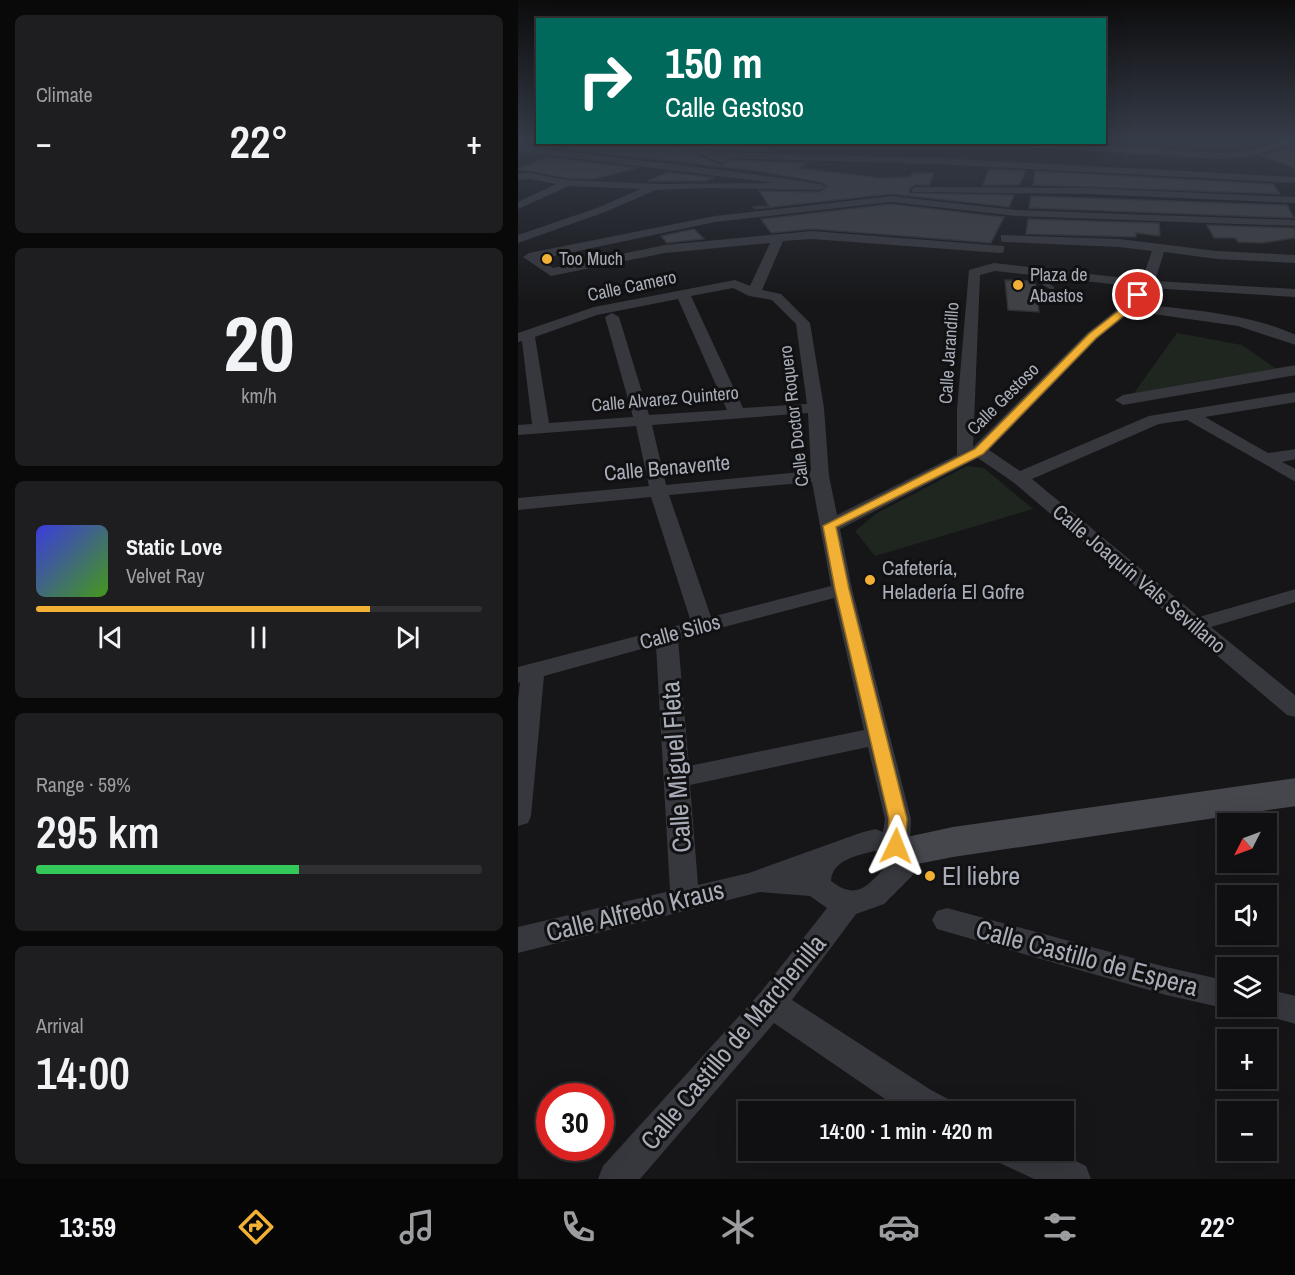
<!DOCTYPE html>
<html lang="en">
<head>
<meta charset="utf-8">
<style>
	body { margin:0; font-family:"Archivo Narrow",sans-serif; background:#1e1e20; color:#f1f3f6; height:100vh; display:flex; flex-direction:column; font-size:22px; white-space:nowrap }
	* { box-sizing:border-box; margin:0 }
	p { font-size:20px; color:#9c9d9f }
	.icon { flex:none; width:33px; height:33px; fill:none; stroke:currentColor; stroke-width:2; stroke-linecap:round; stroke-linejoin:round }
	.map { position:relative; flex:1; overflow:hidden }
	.side { display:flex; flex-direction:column; gap:15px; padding:15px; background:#09090a; width:518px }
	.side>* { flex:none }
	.guide { position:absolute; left:18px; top:18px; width:570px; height:126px; border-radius:0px; box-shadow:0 6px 24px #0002,0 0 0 2px #303032; background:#00695c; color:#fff; overflow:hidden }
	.needle { width:39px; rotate:228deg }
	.controls { position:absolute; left:699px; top:813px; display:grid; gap:12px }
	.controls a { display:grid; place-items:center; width:60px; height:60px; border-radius:0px; background:#101012; box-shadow:0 6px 24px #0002,0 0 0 2px #303032; font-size:30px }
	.speed { position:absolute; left:18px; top:1083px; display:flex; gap:12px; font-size:30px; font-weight:700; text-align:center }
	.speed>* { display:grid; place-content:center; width:78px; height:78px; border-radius:50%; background:#101012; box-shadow:0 6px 24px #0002,0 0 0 2px #303032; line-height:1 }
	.speed .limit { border:9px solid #d22; background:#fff; color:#111 }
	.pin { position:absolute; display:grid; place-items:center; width:51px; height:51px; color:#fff; margin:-26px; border:3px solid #fff; border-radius:50%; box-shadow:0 2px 6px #0007 }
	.me { position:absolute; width:66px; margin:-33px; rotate:2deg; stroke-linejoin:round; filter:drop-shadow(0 0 4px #0008) }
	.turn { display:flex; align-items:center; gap:21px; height:126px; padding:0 30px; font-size:27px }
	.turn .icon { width:78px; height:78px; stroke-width:2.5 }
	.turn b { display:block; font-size:42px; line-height:51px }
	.big { font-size:45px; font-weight:600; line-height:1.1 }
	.side .tile { flex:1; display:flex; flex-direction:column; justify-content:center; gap:9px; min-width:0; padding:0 21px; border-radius:9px; background:#1e1e20 }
	.side .dial { align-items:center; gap:0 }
	.dial b { font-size:78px; line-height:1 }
	.song { display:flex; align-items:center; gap:18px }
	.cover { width:72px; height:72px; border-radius:9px; background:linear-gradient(135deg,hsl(240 70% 55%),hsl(100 70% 35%)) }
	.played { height:6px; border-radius:3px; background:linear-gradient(90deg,#f2b134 75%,#303032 75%) }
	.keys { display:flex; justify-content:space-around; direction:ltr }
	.heat { display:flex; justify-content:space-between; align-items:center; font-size:33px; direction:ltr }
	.charge { height:9px; border-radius:4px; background:linear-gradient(90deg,#34c759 59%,#303032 0) }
	.trip { position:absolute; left:220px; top:1101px; width:336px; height:60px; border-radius:0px; background:#101012; box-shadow:0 6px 24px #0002,0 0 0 2px #303032; font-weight:600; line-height:60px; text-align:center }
	.tabs { display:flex; height:96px; justify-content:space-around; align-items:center; background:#060607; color:#9c9d9f }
	.tabs .icon { width:42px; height:42px }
	.tabs .selected { color:#f2b134 }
	.tabs b { font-size:27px; color:#f1f3f6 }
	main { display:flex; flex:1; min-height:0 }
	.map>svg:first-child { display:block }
	.green { fill:#1e261f }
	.building { fill:#404145; stroke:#303034; stroke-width:1.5 }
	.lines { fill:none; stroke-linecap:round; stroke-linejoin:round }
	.lane { fill:#37383d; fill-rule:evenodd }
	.street { fill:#37383d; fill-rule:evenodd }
	.secondary { fill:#45474d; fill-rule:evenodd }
	.route { fill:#f2b134; stroke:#9d7322; stroke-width:1.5 }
	.poi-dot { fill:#f2b134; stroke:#111113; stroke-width:2 }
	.labels { text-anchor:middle; stroke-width:6; stroke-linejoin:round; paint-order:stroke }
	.far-poi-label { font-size:18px; fill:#a8adb8; stroke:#111113; text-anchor:start }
	.far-street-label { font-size:18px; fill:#a8adb8; stroke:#111113 }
	.street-label { font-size:21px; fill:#a8adb8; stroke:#111113 }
	.poi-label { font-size:21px; fill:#a8adb8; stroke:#111113; text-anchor:start }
	.near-street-label { font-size:26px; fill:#a8adb8; stroke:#111113 }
	.near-poi-label { font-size:26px; fill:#a8adb8; stroke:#111113; text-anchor:start }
</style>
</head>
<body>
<main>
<section class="side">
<div class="tile"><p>Climate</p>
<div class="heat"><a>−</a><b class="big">22°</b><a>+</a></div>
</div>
<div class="tile dial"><b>20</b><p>km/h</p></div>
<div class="tile">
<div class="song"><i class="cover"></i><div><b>Static Love</b><p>Velvet Ray</p></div></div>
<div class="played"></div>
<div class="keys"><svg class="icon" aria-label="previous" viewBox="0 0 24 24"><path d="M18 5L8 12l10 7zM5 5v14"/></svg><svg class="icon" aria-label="pause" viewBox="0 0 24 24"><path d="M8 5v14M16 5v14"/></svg><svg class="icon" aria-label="next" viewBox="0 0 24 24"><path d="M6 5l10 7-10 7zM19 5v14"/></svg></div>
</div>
<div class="tile"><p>Range · 59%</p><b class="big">295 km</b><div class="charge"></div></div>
<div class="tile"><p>Arrival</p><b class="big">14:00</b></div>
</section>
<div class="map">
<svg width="778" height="1179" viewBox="0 0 778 1179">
	<rect width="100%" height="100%" fill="#161618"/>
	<g class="green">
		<path d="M659,333L724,345L761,371L613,397Z"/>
		<path d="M449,466L466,468L515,509L357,556L337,531L359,513Z"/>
	</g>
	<g class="building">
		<path d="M61,142H152L204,166L212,160L288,163L280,168L362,178L392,177L395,173H416L411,185H397L391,189L392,193L496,195L491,207L373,194L237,209L235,207L251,206L241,191L302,192L309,186L302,182L234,170L47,149Z"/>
		<path d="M175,142H260L248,149L257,151L192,150Z"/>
		<path d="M777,145V168L743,156Z"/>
		<path d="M29,157L120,168L75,179L49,178L1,169Z"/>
		<path d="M471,169L508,171L501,185H465Z"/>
		<path d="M517,171L755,184L762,194L515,185Z"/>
		<path d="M150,172L196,178L188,181H130Z"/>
		<path d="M513,196L769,205L776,218L511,208Z"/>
		<path d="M373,204L486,217L473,243L294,229L253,233L243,219Z"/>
		<path d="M510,219L641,223L642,236L618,233V237L508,234Z"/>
		<path d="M689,225L777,228V238L743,243L720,242L717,238H696Z"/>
		<path d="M176,229L186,239L149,243L143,236Z"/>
		<path d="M487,280L517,281L521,312L490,310Z"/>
	</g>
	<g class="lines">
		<path class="lane" d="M526,270L529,272L528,282L536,287V289H532L522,283L523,272Z"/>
		<g class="street">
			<path d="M768,139H778V142L735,156L702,159L480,145L476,142H533L702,153L734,150Z"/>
			<path d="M154,142H168L192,152L418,158L778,177V183L418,164L207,158L210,161L205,164Z"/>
			<path d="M0,145C101,159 202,168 302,184L307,187L302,190L191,188L138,190L87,212L0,243V235L79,208L123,189L51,186L0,209V202L38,184L12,179L0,180V174L12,173L49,180L139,184L256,183L0,151Z"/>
			<path d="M398,187L569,188L778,197V203L569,194L394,192L393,190Z"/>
			<path d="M373,196L498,210L778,220V226L498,216L373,202L197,222L22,259L35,268L147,245L294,231L486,246V252L482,253L294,239L265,241L244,290L263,294L292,323L306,408L311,476L319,515L439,455V410L451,270L476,263L624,280L634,251L601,247L487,242L483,241V235L601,239L699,251L778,255V263L699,259L646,252L637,281L778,289V297L633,288L620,304C673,310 729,313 778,335V345L720,326L614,311L579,339L471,450L502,471L631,416L778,392V402L687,417L750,453L778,449V459L764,462L778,469V482L669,420L641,424L514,479L681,617L778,589V602L693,627L778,696V717L769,715L495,482L460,458L322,529L334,589L393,819L392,843L398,852V868L394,876L366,904L338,914L274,1000L413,1090L432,1100L437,1112H386L256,1023L122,1179H80L85,1166L242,993L309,908L292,896L242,892L0,953V927L152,891L138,645L26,676L13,816L10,823L0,826V701L2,682L0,683V667L173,622L133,497L0,510V498L131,486L118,426L0,435V425L14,424L4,341L0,342V333L76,307L217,280L232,286L252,243L147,253L33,276L5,257L11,253L197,216ZM477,271L620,287L606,304L569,333L455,447L462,275ZM215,288L231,296L254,300L278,324L289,404L225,408L173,296ZM160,299L209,410L131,415L101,317L94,313L87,317L115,417L31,423L17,337L79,315ZM290,413L293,471L148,485L134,425ZM294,482L313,586L193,617L151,495ZM316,598L346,730L171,766L160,639ZM350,747L367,819L365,832L357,829L342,833L231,873L180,885L172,785ZM357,851L370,855V864C351,884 340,902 313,881C314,860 340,855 357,851Z"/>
			<path d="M778,365V375L605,405L597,400L605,395Z"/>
			<path d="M429,908L648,967L710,981V1006H717L710,1009L648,995L419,929L414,920L419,911Z"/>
			<path d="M748,989L778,996V1024L737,1013L734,1006H748Z"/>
			<path d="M477,1150H535L568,1166L573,1179H516L482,1163Z"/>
		</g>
		<path class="secondary" d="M778,778V806L435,857L384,867L370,863L364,852L370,841L435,827Z"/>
	</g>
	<linearGradient id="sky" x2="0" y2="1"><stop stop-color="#0c0c0d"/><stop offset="0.46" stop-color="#363c48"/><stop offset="1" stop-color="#363c48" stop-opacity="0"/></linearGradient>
	<rect width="778" height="304" fill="url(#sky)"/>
	<path class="route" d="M620,292L624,295L615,308L578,338L465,454L318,527L331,589L389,819L387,846L385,851L378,853L372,851L369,846L371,819L317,589L305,526L457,449L571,334L608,305Z"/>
	<g class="poi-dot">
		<circle cx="29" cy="259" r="6"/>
		<circle cx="500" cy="285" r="6"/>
		<circle cx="352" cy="580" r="6"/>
		<circle cx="412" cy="876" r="6"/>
	</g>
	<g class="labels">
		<g class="far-poi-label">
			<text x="41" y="265">Too Much</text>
			<text x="512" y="281">Plaza de<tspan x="512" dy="21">Abastos</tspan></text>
		</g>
		<g class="far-street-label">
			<text transform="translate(114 286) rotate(-12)" y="6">Calle Camero</text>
			<text transform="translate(431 353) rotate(-86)" y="6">Calle Jarandillo</text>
			<text transform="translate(147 399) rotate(-5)" y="6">Calle Alvarez Quintero</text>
			<text transform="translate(485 399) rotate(-45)" y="6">Calle Gestoso</text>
			<text transform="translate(276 416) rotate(-97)" y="6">Calle Doctor Roquero</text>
		</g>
		<g class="street-label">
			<text transform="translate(149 468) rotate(-5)" y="7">Calle Benavente</text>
			<text transform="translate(621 579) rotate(40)" y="7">Calle Joaquín Vals Sevillano</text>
			<text transform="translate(162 632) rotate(-15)" y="7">Calle Silos</text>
		</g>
		<g class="poi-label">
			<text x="364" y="575">Cafetería,<tspan x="364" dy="24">Heladería El Gofre</tspan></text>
		</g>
		<g class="near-street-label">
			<text transform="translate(158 767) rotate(-94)" y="9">Calle Miguel Fleta</text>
			<text transform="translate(117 911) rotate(-14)" y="9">Calle Alfredo Kraus</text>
			<text transform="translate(569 958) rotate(15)" y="9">Calle Castillo de Espera</text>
			<text transform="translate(215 1042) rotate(-50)" y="9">Calle Castillo de Marchenilla</text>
		</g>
		<g class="near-poi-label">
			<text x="424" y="885">El liebre</text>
		</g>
	</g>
</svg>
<div class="controls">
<a><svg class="needle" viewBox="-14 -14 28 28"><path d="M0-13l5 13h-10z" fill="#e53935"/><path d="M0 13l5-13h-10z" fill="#9c9d9f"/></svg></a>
<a><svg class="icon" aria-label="sound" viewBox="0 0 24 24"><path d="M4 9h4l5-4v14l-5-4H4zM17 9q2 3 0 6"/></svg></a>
<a><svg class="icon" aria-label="layers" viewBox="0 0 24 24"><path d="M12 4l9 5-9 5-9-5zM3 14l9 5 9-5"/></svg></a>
<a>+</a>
<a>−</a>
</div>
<div class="speed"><div class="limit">30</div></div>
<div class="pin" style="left:620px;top:295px;background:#d93025"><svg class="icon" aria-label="arrive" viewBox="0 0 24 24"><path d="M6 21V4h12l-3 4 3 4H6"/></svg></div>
<svg class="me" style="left:378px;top:846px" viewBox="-20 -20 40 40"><path d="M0-17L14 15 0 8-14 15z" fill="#f2b134" stroke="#fff" stroke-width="4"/></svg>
<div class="trip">14:00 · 1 min · 420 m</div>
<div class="guide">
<div class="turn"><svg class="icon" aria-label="right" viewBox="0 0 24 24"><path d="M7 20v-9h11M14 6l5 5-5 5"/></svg><div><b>150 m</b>Calle Gestoso</div></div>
</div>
</div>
</main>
<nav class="tabs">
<b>13:59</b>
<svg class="icon selected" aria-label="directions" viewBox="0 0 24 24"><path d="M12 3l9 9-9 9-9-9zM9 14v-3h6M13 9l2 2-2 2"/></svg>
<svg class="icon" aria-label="music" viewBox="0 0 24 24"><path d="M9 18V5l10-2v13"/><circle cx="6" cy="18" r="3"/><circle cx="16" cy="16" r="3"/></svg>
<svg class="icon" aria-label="phone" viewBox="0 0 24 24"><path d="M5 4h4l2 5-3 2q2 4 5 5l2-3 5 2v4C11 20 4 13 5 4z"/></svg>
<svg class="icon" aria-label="climate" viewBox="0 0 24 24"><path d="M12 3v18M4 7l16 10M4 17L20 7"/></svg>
<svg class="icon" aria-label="car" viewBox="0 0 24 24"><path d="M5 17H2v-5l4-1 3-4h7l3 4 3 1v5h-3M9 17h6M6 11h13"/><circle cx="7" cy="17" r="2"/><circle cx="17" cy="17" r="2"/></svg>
<svg class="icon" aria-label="filters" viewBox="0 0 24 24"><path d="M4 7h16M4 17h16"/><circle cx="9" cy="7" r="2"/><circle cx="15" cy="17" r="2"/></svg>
<b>22°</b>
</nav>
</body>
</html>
